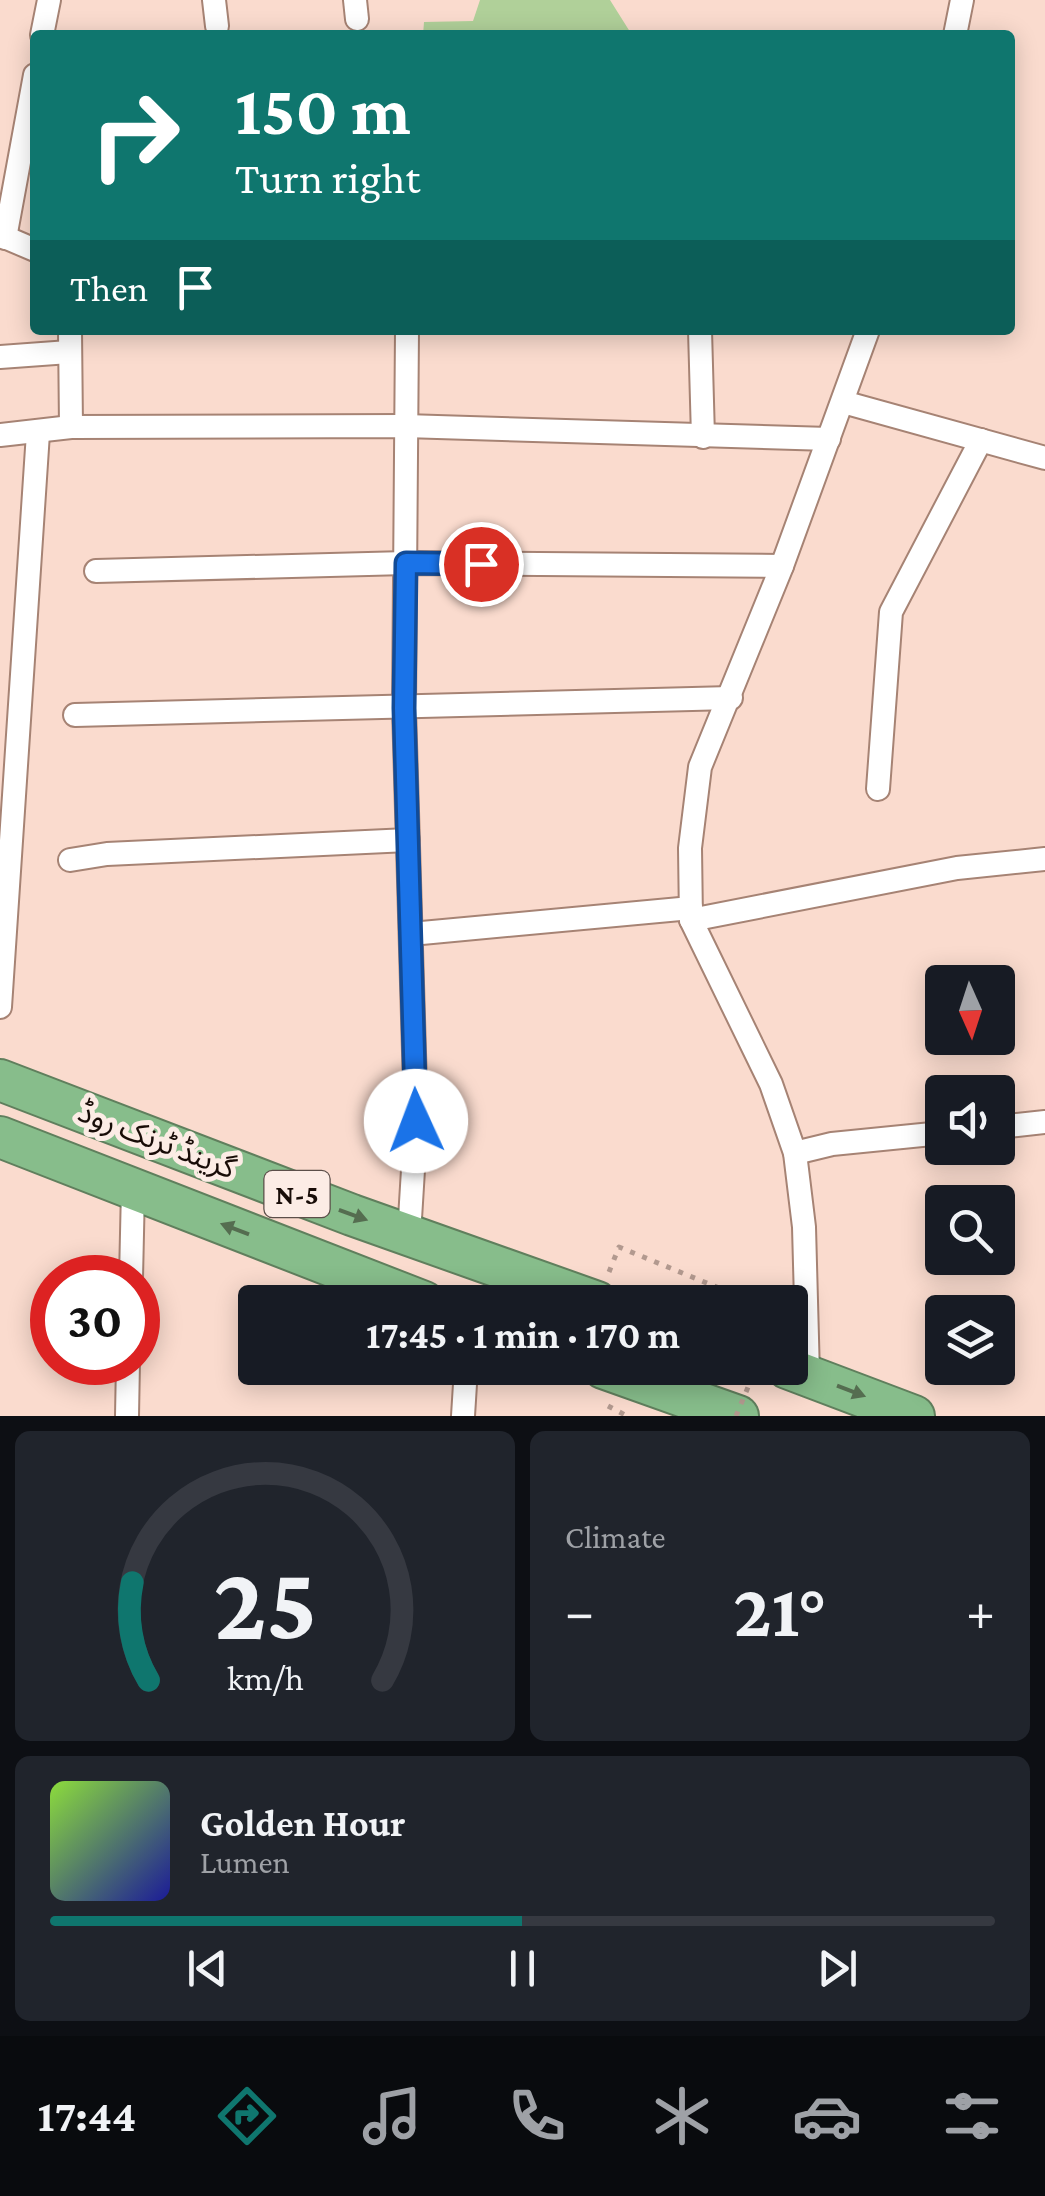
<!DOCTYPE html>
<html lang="en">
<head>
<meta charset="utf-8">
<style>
	body { margin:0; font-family:"Crimson Pro","Noto Sans Arabic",serif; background:#20242c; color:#f1f3f6; height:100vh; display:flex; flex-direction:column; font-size:38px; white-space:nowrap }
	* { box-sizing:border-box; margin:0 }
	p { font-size:32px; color:#9ea1a6 }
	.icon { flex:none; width:55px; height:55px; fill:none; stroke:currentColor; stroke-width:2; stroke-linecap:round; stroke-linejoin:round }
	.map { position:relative; height:1416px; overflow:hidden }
	.drawer { display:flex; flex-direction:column; gap:15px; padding:15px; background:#0d0f14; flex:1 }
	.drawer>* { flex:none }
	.guide { position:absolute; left:30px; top:30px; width:985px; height:305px; border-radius:10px; box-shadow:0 5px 25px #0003; background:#0f766e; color:#fff; overflow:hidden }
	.needle { width:65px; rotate:177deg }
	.buttons { position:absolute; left:925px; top:965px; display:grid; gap:20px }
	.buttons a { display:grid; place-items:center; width:90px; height:90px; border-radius:10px; background:#171b24; box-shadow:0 5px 25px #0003; font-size:50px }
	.speed { position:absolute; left:30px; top:1255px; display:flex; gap:20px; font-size:50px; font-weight:700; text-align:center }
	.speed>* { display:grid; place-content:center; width:130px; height:130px; border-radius:50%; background:#171b24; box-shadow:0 5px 25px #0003; line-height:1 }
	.speed .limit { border:15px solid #d22; background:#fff; color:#111 }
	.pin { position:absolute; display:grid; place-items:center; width:85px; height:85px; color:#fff; margin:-42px; border:5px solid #fff; border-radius:50%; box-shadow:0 2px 10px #0007 }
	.me { position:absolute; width:110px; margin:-55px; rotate:358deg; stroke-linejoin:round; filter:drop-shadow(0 0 8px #0008) }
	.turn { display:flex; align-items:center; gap:35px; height:210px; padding:0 40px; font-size:45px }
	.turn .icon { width:130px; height:130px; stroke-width:2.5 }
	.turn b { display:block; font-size:70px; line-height:85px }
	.then { display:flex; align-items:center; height:95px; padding:0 40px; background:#0003; gap:20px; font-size:38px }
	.big { font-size:75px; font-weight:700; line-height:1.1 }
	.drawer .widget { flex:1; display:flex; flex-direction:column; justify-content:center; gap:15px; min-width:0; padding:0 35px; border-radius:15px; background:#20242c }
	.drawer .dial { align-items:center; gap:0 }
	.dial svg { height:260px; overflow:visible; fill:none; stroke:#363941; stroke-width:7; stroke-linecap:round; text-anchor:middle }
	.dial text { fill:#f1f3f6; stroke:none }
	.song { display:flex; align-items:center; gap:30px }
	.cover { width:120px; height:120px; border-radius:15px; background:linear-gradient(135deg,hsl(90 70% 55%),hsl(240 70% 35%)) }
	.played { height:10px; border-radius:5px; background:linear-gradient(90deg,#0f766e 50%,#363941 50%) }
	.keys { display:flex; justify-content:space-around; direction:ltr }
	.heat { display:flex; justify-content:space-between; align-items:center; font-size:55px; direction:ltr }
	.drawer .tiles { flex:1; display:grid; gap:15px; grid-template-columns:1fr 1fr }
	.widget:last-child { grid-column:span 2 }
	.trip { position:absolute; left:238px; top:1285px; width:570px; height:100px; border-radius:10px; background:#171b24; box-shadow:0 5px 25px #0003; font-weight:700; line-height:100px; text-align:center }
	.dock { display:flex; height:160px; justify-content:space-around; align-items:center; background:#090b0e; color:#9ea1a6 }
	.dock .icon { width:70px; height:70px }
	.dock .on { color:#0f766e }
	.dock b { font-size:45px; color:#f1f3f6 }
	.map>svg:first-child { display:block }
	.green { fill:#b0d099 }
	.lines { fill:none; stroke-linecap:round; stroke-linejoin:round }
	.street-casing { stroke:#a68374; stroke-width:26 }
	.highway-casing { stroke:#607f5d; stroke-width:44 }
	.path { stroke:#b2998f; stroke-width:5; stroke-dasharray:5 8; stroke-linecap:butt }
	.street { stroke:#fff; stroke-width:22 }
	.highway { stroke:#87bd8b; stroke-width:40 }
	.path-bridge { stroke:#b2998f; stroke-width:5; stroke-dasharray:5 8; stroke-linecap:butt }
	.oneway { fill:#556d50 }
	.route-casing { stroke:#114b97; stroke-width:25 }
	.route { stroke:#1a73e8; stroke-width:18 }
	.labels { text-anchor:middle; stroke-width:10; stroke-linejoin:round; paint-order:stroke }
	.shield { fill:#fcece5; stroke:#5c4f4a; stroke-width:2.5 }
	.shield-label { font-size:28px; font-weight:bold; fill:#180c07 }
	.street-label { font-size:30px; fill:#180c07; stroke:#fcece5 }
</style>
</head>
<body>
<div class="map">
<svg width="1045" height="1416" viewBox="0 0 1045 1416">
	<rect width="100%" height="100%" fill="#fadbce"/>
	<path class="green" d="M480,0H610L632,35H423L424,22L473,21Z"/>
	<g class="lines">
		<defs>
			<g id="street">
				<path d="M214,0L217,26"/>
				<path d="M355,0L357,19"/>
				<path d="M42,35L49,0"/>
				<path d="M955,35L962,0"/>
				<path d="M0,235L35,250"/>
				<path d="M5,238L35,75"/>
				<path d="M70,330L71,427L405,426L829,439"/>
				<path d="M407,330L404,708L416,1121L409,1235"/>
				<path d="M700,330L703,437"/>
				<path d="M0,357L69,352"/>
				<path d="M843,402L1045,458"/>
				<path d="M0,435L71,427"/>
				<path d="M96,571L406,563L782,566"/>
				<path d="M75,715L731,698"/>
				<path d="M878,789L891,612L981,440"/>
				<path d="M70,860L107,854L408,840"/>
				<path d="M691,920L957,868L1045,859"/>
				<path d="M411,934L691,908"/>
				<path d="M0,1007L38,433"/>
				<path d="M998,1127L1045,1122"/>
				<path d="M795,1153L832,1144L942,1133"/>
				<path d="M131,1278L133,1189"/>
				<path d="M808,1375L804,1227L795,1153L771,1084L691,920L690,848L700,767L782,566L868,330"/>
				<path d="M127,1416L128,1362"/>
				<path d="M463,1416L466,1368"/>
			</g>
			<g id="highway">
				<path d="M0,1080L352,1215L597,1302"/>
				<path d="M0,1137L424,1302"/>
				<path d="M603,1368L738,1416"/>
				<path d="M787,1368L914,1416"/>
			</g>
		</defs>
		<use href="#street" class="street-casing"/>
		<use href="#highway" class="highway-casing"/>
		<g class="path">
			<path d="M609,1272L619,1247L753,1302"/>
			<path d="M608,1406L627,1416"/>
		</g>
		<use href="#street" class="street"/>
		<use href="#highway" class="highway"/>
		<path class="path-bridge" d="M736,1416L756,1368"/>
	</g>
	<defs><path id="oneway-solid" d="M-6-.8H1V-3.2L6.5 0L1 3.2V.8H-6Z" transform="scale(2.5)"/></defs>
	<g class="oneway">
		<use href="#oneway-solid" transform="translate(353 1215) rotate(20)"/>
		<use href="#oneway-solid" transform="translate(235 1229) rotate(-159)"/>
		<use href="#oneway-solid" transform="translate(851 1391) rotate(21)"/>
	</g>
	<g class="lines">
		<defs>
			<path id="route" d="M416,1121L404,708L406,563L481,564"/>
		</defs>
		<use href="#route" class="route-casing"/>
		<use href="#route" class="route"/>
	</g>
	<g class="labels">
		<rect class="shield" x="264.5" y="1171" width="65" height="46" rx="8"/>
		<g class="shield-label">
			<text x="297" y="1204">N-5</text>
		</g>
		<g class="street-label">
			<text transform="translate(157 1140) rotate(21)" y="10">گرینڈ ٹرنک روڈ</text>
		</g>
	</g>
</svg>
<div class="buttons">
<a><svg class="needle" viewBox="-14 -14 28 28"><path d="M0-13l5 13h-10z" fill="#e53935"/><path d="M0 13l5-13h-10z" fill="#9ea1a6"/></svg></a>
<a><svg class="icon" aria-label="sound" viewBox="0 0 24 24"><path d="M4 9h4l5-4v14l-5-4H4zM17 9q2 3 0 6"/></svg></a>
<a><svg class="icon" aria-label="search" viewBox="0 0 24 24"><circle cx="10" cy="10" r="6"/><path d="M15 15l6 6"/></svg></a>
<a><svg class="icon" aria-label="layers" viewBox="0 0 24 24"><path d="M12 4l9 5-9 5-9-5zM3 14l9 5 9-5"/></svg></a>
</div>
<div class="speed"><div class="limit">30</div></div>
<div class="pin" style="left:481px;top:564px;background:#d93025"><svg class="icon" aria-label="arrive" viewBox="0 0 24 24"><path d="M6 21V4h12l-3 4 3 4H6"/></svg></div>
<svg class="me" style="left:416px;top:1121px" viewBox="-20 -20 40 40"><circle r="19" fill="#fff"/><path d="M0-13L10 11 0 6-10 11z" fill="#1a73e8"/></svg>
<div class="trip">17:45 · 1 min · 170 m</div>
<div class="guide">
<div class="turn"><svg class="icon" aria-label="right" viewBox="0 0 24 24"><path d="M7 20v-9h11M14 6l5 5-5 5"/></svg><div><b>150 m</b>Turn right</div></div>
<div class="then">Then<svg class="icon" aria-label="arrive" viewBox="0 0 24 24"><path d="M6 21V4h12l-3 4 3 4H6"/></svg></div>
</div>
</div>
<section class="drawer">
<div class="tiles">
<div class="widget dial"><svg viewBox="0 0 100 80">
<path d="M14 69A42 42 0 1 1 86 69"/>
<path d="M14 69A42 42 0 0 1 9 39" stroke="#0f766e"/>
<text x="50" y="56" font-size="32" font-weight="700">25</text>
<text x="50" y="72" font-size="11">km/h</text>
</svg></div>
<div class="widget"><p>Climate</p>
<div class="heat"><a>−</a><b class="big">21°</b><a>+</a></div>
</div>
<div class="widget">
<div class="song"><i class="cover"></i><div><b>Golden Hour</b><p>Lumen</p></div></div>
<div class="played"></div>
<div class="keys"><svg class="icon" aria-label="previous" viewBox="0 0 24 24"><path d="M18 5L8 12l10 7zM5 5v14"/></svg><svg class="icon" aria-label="pause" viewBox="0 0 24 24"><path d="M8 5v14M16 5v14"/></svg><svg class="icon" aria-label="next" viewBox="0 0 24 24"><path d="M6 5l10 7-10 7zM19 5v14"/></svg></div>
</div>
</div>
</section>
<nav class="dock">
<b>17:44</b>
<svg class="icon on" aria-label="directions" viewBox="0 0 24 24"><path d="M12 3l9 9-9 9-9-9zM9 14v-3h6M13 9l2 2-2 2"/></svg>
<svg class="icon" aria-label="music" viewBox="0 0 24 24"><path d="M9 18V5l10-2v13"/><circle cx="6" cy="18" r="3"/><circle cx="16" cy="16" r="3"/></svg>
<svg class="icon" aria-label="phone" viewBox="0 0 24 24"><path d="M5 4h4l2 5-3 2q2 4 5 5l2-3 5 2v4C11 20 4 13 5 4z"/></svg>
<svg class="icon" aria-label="climate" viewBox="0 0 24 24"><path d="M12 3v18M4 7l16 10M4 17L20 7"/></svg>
<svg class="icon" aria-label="car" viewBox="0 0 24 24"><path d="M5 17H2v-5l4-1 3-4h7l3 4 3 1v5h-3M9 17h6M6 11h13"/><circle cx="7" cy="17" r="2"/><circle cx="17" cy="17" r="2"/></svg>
<svg class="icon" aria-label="filters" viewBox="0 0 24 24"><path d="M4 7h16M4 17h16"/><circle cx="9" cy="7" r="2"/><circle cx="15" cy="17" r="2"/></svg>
</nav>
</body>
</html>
